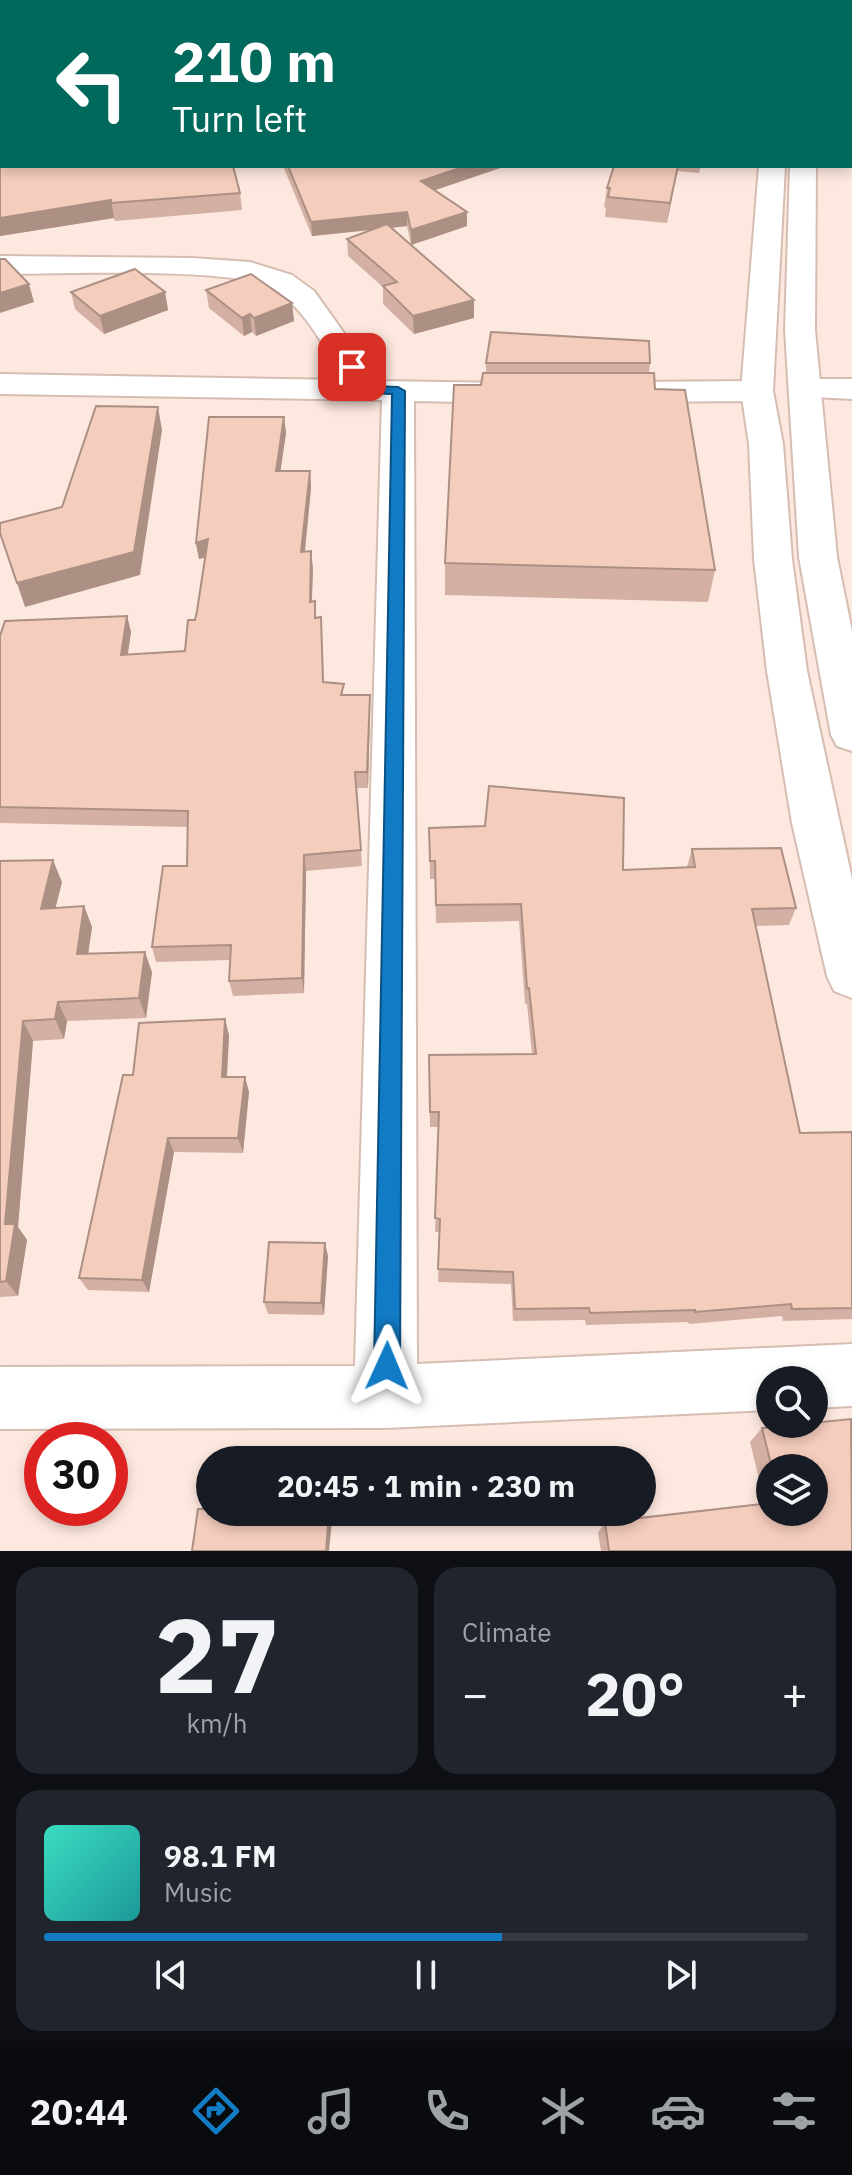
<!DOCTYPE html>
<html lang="en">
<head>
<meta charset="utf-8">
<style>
	body { margin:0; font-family:"IBM Plex Sans",sans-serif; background:#20242c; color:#f1f3f6; height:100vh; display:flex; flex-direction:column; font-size:30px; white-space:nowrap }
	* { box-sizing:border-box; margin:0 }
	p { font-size:26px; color:#9ea1a6 }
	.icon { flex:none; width:44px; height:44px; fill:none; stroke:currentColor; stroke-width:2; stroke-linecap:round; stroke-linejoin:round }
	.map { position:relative; height:1551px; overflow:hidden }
	.sheet { display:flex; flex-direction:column; gap:16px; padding:16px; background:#0d0f14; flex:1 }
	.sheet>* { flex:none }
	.guide { position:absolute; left:0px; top:0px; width:852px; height:168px; box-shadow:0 4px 12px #0003; background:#00695c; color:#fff; overflow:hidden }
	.buttons { position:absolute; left:756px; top:1366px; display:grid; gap:16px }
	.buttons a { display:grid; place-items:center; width:72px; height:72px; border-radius:50%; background:#171b24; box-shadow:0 4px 12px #0003; font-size:40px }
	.speed { position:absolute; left:24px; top:1422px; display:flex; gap:16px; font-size:40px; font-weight:700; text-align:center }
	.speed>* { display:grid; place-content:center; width:104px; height:104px; border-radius:50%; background:#171b24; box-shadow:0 4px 12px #0003; line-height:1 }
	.speed .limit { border:12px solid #d22; background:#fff; color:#111 }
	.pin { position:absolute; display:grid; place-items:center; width:68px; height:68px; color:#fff; margin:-34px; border-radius:16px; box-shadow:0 4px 12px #0006 }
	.me { position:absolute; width:88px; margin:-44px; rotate:1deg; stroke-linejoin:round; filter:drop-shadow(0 0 6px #0008) }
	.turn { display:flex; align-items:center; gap:28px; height:168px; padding:0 40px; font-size:36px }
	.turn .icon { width:104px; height:104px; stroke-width:2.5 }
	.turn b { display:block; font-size:56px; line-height:68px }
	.big { font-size:60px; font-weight:700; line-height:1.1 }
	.sheet .tile { flex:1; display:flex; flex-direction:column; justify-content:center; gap:12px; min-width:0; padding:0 28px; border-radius:24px; background:#20242c }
	.sheet .dial { align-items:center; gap:0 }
	.dial b { font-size:104px; line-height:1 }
	.song { display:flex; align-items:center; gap:24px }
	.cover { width:96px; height:96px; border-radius:12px; background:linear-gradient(135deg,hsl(170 70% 55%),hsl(180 70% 35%)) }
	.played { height:8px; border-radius:4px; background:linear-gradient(90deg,#117bc5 60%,#363941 60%) }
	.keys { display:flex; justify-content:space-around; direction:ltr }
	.heat { display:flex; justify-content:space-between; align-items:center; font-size:44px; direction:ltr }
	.sheet .tiles { flex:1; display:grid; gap:16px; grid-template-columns:1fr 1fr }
	.tile:last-child { grid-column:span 2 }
	.trip { position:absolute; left:196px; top:1446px; width:460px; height:80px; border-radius:40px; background:#171b24; box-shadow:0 4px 12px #0003; font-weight:700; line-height:80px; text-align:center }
	.dock { display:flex; height:128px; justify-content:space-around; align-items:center; background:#090b0e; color:#9ea1a6 }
	.dock .icon { width:56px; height:56px }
	.dock .selected { color:#117bc5 }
	.dock b { font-size:36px; color:#f1f3f6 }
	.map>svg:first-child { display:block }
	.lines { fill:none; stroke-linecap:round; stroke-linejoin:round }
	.lane-casing { stroke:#d6bdb2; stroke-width:4 }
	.street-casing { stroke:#d6bdb2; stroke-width:4 }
	.secondary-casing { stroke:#d6bdb2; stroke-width:4 }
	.highway-casing { stroke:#d6bdb2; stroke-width:4 }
	.lane { fill:#fff; fill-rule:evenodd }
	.street { fill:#fff; fill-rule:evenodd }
	.secondary { fill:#fff; fill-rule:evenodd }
	.highway { fill:#fff; fill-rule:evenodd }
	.wall { fill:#d3b0a3; fill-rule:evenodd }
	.shaded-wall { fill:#ac9084 }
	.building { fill:#f5cdbd; stroke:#ac9084; stroke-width:2 }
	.route { fill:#117bc5; stroke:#0b5080; stroke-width:2 }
</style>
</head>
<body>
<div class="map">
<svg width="852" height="1551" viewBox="0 0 852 1551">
	<rect width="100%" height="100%" fill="#fde8df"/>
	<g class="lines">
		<defs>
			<rect id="lane" x="336" y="0" width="10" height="2"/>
			<g id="street">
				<path d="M0,256L192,258L250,262L292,275L314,291L378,381L513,383L524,386L529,393L524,400L513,403L414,401L417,1364L852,1344V1406L814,1408V1380H770V1410L386,1428L0,1429V1367L355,1366L382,400L0,394V374L345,380C325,350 306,309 274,289C238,266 53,274 0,274Z"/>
				<path d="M805,379H852V399L794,396L789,389L794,382Z"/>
				<path d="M757,381L768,384L773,391L768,398L757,401L626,402L615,399L610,392L615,385L626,382Z"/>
			</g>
			<g id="secondary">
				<path d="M818,0H852V8L850,2Z"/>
				<path d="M2,47V61L0,62V48Z"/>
			</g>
			<g id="highway">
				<path d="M816,0H839L840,2H817Z"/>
				<path d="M759,166H785L773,391L783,444L792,559L807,671L852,879V998L834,991L827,976L792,823L767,671L754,559L749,444L741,391Z"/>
				<path d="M790,166H816L815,330L837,557L852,631V751L837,746L831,735L799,557L785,330Z"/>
			</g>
		</defs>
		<use href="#lane" class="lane-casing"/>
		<use href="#street" class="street-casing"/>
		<use href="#secondary" class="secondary-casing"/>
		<use href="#highway" class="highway-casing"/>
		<use href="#lane" class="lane"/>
		<use href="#street" class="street"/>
		<use href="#secondary" class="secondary"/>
		<use href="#highway" class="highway"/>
	</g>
	<g class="wall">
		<path d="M0,67L2,166L240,193L242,210L115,221L114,218L0,236Z"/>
		<path d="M283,166H500V168L435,190L467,212V226L411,245L407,226L391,228L474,318L414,334L383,304V287L348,256L347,239L372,230L312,236Z"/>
		<path d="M614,166H701L699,173L677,171L667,223L605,217L606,208L604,207L607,188Z"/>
		<path d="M206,290L292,303L294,321L256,336L252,332L244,336L209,308Z"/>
		<path d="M71,292H165L168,310L104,334L75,309Z"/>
		<path d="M486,363H650L649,373L715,570L708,602L445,595V563L486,373Z"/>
		<path d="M284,417L286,433L280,471H310L311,488L305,552L313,568L312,601H315L316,618L322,634L324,682L345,695H370V711L368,788H357L362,866L306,871L304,993L233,996L229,981L230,960L156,962L152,947L187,866V827L0,823V636L127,616L131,632L128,654L185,651L197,611L205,557L199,559L196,543Z"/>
		<path d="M429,828L623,870L687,867L692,849L796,908L789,925L755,926L800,1133L852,1132V1319L783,1321L782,1316L689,1324L688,1322L586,1325L585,1320L513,1321L511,1284L438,1282L440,1232H435L438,1127H430L429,1055L532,1054L527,1004H525L519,921L436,923L435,879H430Z"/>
		<path d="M0,861L62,882L55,908L84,906L92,927L88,954L152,972L146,1018L67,1021L64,1039L33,1041L18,1227L27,1240L18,1296L0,1297Z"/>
		<path d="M229,1035L227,1077H245L249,1092L243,1153L174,1152L149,1292L88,1290L79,1278Z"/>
		<path d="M328,1256L324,1315L268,1314L264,1302Z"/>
		<path d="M851,1419L852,1551H601L598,1533L605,1522L765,1504L750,1442L762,1428ZM770,1468H814V1512H770Z"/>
	</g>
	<g class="shaded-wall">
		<path d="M466,166H500V168L421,195V181Z"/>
		<path d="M678,166L677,171L667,223L670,203Z"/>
		<path d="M111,200L114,218L0,236V218Z"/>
		<path d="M407,212V226L312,236L311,222Z"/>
		<path d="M467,212V226L411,245V230Z"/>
		<path d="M29,284L34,302L0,313V293Z"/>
		<path d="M165,292L168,310L104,334L100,316Z"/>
		<path d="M474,300V318L414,334L413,316Z"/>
		<path d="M292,303L294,321L256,336L254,318Z"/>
		<path d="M250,314L252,332L244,336L242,318Z"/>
		<path d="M158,407L162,430L140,575L25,607L17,583Z"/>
		<path d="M284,417L286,433L278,488L276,471Z"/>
		<path d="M310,471L311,488L303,568L301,552Z"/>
		<path d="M208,539L211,556L199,559L196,543Z"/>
		<path d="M311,551L313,568L311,618L310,602Z"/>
		<path d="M127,616L131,632L125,671L121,655Z"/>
		<path d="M370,695V711L368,788L367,772Z"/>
		<path d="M304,855L306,871L304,993L302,978Z"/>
		<path d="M53,860L62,882L50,930L41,909Z"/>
		<path d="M84,906L92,927L85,975L77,954Z"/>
		<path d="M145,952L152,972L146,1018L139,998Z"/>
		<path d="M58,1002L67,1021L64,1039L55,1019Z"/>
		<path d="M225,1019L229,1035L226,1092L222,1077Z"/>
		<path d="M23,1021L33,1041L18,1227L27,1240L18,1296L6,1281L5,1224Z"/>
		<path d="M245,1077L249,1092L243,1153L238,1138Z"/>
		<path d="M168,1138L174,1152L149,1292L142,1280Z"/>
		<path d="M325,1243L328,1256L324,1315L321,1303Z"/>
		<path d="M329,1513L332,1521L329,1551H326Z"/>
	</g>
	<g class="building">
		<path d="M621,0H697V2H620Z"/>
		<path d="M2,66V166H233L240,193L111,203V200L0,218V67Z"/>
		<path d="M288,166H466L421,181L467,212L411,230L407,212L311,222Z"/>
		<path d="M614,166H678L670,203L608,197L610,188H607Z"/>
		<path d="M387,224L474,300L413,316L383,286L397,282L347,239Z"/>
		<path d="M0,259H5L29,284L0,293Z"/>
		<path d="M135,269L165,292L100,316L71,292Z"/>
		<path d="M251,274L292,303L254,318L250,314L242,318L206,290Z"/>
		<path d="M491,332L649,341L650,363H486Z"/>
		<path d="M483,373H654L655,389L685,390L715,570L445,563L454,385H481Z"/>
		<path d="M96,406L158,407L134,552L17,583L0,533V523L62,507Z"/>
		<path d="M209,417H284L276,471H310L301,552L311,551L310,602L315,601V618L321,617L323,682L344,684L341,695H370L367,772H355L361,850L304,855L302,978L229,981L231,945L152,947L163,866H187L188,811L0,807V636L5,621L127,616L121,655L185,651L188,620H195L197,611L208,539L196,543Z"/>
		<path d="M489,786L624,798L623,870L695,867L692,849L781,848L796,908L752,909L800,1133L852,1132V1308L792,1309L791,1304L695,1312V1310L590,1313L589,1308L515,1309L513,1272L438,1269L440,1219L435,1218L439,1112H430L429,1055L536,1054L529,988H527L521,904L436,905L435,861H430L429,828L485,826Z"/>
		<path d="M53,860L41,909L84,906L77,954L145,952L139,998L58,1002L55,1019L23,1021L5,1224H15L6,1281L0,1282V861Z"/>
		<path d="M225,1019L222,1077H245L238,1138H168L142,1280L79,1278L123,1075H133L139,1023Z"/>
		<path d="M269,1242L325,1243L321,1303L264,1302Z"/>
		<path d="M851,1419L852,1551H609L605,1522L770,1503V1512H814V1468H772L762,1428Z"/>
		<path d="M198,1509H210V1512L329,1513L326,1551H192Z"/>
	</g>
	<path class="route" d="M347,364H356L372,386L398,387L405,391L400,1366L396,1375L387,1379L378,1375L374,1366L392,394L363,393L345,367Z"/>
</svg>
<div class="buttons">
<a><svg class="icon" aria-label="search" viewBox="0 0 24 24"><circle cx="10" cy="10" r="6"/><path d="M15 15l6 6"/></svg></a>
<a><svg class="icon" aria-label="layers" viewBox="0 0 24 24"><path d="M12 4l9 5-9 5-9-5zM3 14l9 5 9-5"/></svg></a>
</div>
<div class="speed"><div class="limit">30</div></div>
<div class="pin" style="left:352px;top:367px;background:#d93025"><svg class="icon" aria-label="arrive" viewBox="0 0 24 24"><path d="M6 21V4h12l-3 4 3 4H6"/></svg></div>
<svg class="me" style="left:387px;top:1366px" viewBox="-20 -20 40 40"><path d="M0-17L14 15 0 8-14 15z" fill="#117bc5" stroke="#fff" stroke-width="4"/></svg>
<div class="trip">20:45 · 1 min · 230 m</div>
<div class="guide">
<div class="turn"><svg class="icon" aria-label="left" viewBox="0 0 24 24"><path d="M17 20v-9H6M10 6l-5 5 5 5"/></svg><div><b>210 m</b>Turn left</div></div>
</div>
</div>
<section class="sheet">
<div class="tiles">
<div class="tile dial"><b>27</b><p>km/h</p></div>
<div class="tile"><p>Climate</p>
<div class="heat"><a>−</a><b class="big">20°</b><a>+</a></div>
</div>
<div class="tile">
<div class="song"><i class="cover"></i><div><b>98.1 FM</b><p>Music</p></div></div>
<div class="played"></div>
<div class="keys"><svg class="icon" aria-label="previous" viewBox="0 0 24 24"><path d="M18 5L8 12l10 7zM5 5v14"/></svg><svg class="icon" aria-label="pause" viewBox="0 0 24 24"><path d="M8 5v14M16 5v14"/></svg><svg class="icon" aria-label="next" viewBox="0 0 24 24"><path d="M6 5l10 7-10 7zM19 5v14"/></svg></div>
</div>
</div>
</section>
<nav class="dock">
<b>20:44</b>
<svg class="icon selected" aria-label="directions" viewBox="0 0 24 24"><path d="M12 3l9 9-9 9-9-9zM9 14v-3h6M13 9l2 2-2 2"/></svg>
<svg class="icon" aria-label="music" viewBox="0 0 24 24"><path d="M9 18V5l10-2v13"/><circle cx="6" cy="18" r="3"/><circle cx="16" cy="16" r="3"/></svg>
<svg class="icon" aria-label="phone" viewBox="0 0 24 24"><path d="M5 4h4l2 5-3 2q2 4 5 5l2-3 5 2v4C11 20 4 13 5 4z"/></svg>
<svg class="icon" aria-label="climate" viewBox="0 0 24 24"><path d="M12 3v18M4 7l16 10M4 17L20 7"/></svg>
<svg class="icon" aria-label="car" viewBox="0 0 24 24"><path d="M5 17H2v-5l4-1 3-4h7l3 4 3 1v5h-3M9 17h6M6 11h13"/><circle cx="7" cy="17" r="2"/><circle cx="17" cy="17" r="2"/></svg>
<svg class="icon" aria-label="filters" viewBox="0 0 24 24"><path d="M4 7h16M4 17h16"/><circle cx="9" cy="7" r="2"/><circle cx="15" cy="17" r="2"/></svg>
</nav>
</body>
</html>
